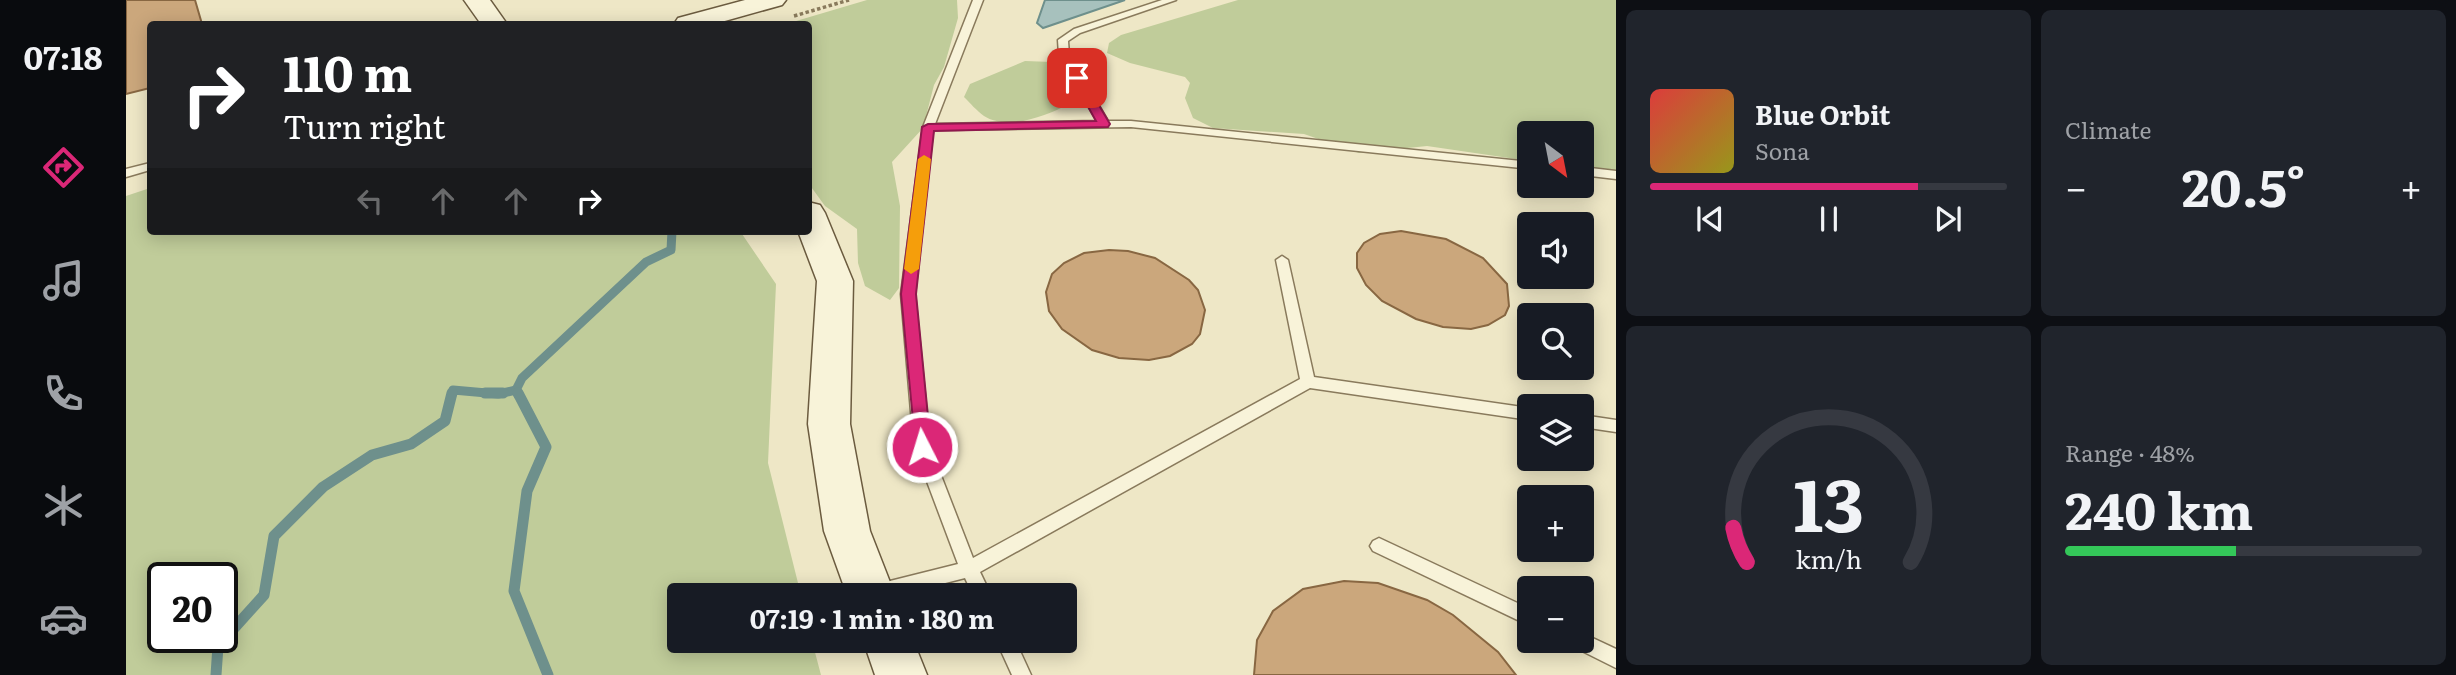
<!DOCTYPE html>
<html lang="en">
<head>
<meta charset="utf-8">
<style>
	body { margin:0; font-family:Literata,serif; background:#20242c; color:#f1f3f6; height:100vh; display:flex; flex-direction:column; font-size:26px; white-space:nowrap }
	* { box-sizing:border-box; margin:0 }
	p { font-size:23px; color:#9ea1a6 }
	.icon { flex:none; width:38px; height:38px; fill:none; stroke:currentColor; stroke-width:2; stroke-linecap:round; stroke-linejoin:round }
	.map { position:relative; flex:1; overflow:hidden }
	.panel { display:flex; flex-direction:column; gap:10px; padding:10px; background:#0d0f14; width:840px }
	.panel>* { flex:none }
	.banner { position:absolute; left:21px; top:21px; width:665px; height:214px; border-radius:7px; box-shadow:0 4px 18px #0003; background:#202124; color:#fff; overflow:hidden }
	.needle { width:46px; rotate:148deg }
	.fabs { position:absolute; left:1391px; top:121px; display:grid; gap:14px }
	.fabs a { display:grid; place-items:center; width:77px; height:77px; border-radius:7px; background:#171b24; box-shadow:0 4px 18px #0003; font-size:35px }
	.speed { position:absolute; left:21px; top:562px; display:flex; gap:14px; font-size:35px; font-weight:700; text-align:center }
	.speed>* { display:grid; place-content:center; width:91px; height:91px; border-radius:50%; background:#171b24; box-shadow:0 4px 18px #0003; line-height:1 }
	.speed .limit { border:4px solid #111; border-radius:10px; background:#fff; color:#111 }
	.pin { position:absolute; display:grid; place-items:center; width:60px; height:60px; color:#fff; margin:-30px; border-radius:14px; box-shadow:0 4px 10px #0006 }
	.me { position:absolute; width:77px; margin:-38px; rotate:355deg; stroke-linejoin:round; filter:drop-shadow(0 0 5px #0008) }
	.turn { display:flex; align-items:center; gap:24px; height:147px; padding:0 21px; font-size:32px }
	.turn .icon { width:91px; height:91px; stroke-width:2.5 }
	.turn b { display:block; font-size:49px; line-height:60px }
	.lanes { display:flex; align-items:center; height:66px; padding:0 21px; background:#0003; justify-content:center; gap:35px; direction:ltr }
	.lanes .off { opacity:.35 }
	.big { font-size:52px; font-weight:700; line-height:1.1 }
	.panel .widget { flex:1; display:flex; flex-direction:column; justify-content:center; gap:10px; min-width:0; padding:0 24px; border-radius:10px; background:#20242c }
	.panel .dial { align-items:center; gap:0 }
	.dial svg { height:182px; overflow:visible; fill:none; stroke:#363941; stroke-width:7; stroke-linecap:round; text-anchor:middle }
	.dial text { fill:#f1f3f6; stroke:none }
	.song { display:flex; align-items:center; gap:21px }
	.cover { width:84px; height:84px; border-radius:10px; background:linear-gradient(135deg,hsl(0 70% 55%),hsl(60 70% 35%)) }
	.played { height:7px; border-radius:4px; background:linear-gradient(90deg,#db2777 75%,#363941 75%) }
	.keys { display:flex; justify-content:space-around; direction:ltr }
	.heat { display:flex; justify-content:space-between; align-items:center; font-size:38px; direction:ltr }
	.charge { height:10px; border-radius:5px; background:linear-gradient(90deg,#34c759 48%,#363941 0) }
	.panel .tiles { flex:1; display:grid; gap:10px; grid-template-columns:repeat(2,1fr) }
	.trip { position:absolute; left:541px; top:583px; width:410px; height:70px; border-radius:7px; background:#171b24; box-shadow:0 4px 18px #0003; font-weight:700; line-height:70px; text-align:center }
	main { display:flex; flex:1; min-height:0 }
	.dock { display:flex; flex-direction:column; width:126px; justify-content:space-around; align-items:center; background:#090b0e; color:#9ea1a6 }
	.dock .icon { width:49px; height:49px }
	.dock .selected { color:#db2777 }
	.dock b { font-size:32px; color:#f1f3f6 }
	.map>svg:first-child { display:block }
	.green { fill:#c0cc9a; fill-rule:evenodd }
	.water { fill:#a7c1bd; stroke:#6e908c; stroke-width:2 }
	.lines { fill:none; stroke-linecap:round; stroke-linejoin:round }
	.stream-far1 { stroke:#6e908c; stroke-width:9 }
	.stream { stroke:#6e908c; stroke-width:11 }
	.building { fill:#cba77c; stroke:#886742; stroke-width:2 }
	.lane-casing { stroke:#897a5c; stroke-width:3 }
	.secondary-casing { stroke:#6b5b3f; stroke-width:3 }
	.path { stroke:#897a5c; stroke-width:3.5; stroke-dasharray:3.5 2.5; stroke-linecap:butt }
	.lane { fill:#f8f3d9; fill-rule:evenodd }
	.secondary { fill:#f8f3d9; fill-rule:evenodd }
	.route { fill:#db2777; stroke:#8e194d; stroke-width:2 }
	.slow { fill:#f59e0b }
</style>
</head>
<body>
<main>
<nav class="dock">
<b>07:18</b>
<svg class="icon selected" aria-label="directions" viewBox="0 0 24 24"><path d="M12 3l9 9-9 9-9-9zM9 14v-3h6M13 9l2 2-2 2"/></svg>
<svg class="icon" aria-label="music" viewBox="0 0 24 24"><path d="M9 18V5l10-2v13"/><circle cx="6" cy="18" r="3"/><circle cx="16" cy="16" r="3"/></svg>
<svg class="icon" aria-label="phone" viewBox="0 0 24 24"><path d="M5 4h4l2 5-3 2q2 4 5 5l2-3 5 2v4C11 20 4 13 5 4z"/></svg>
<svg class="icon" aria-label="climate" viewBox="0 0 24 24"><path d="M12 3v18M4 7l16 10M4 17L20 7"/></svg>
<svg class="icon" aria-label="car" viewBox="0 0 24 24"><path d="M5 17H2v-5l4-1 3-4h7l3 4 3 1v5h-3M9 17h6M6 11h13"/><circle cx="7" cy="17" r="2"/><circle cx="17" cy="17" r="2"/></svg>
</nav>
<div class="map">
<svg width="1490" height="675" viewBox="0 0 1490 675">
	<rect width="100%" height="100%" fill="#eee7c6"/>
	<g class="green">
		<path d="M741,0H831L832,18L818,67L808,85L797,128L766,162L774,206L773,288L764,300L739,286L732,263L731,229L699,206L683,184L682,24H660Z"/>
		<path d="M1112,0H1490V171L1456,168V133H1404L1403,161L1301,146L1233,153L1178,134L1087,128L1067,118L1059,98L1064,83L1059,77L1004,63L981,53L983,43L995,35Z"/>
		<path d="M899,61L926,62L937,69L943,104C920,116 882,131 858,116C851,111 844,103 838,97L844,84Z"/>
		<path d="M24,188V231H614L650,284L642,463L675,595H553V640L686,641L695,675H0V196ZM37,578H96V637H37Z"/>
	</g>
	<path class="water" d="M919,0H999L917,28L911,23Z"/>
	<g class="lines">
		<g class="stream-far1">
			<path d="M326,395L327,390L372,394L390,390"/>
			<path d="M392,395L390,390L396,378L520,262L545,250L546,231"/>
		</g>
		<g class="stream">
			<path d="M359,393H377"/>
			<path d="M392,393L420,447L401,491L388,591L422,675"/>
			<path d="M90,675L92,646L138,595L148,536L197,487L246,455L285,444L319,421L326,393"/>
		</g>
	</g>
	<g class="building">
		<path d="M0,0H69L76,24H24V88L0,94Z"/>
		<path d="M1275,231L1320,239L1357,258L1381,284L1383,306L1379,315L1362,325L1345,329L1317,327L1290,319L1256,301L1240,285L1231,268V253L1238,243L1254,234Z"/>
		<path d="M983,250L1002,251L1029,258L1063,280L1072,290L1079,310L1074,334L1066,344L1044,356L1023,360L993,358L966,350L936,329L923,311L920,292L926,274L938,263L958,253Z"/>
		<path d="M1218,581L1252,583L1301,600L1327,615L1372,652L1390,675H1128L1131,640L1147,611L1177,589Z"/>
	</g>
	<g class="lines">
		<defs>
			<g id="lane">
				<path d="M847,0H857L809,124L971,121L933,55L932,40L948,29L1036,0H1050L954,33L942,41L943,55L982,121H1005L1404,162V169L1005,127L807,130L789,294L804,447L847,558L1174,379L1150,260L1156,256L1162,260L1188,377L1404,408V420L1184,388L854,572L865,595H847L839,578L772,595H740L742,587L748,585L832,564L788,447L775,294L797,127Z"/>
				<path d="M24,163V170L0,177V169Z"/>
				<path d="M1456,167L1490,171V179L1456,175Z"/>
				<path d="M1456,415L1490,420V432L1456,427Z"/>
				<path d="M1253,538L1404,609V626L1247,551L1244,546L1247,541Z"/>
				<path d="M1456,633L1490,649V668L1446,646L1443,640H1456Z"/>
				<path d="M870,640H889L905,675H886Z"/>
			</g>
			<g id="secondary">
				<path d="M338,0H364L381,24H355Z"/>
				<path d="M619,0H660L656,5L588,24H548L552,18Z"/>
				<path d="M682,202L694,205L699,213L727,281L724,424L744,531L769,595H721L698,531L682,424L691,281L672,231H682Z"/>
				<path d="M737,640H787L801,675H749Z"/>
			</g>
		</defs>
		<use href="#lane" class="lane-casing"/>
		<use href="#secondary" class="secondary-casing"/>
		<path class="path" d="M668,16L723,0"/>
		<use href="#lane" class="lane"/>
		<use href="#secondary" class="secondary"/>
	</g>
	<path class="route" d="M947,76L957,78L984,124L982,127L808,131L790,294L805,447L803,452L796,455L790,452L775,294L796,127L802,124L970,121L946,78Z"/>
	<path class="slow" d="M798,155L805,159L793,269L785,274L778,269L792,159Z"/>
</svg>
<div class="fabs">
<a><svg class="needle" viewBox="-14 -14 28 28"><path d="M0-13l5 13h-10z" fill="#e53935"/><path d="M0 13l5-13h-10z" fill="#9ea1a6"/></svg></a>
<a><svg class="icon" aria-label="sound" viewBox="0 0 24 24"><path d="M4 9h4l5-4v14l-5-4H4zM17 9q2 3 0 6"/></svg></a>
<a><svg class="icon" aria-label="search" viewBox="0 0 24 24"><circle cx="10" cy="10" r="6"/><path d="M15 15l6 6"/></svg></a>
<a><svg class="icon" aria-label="layers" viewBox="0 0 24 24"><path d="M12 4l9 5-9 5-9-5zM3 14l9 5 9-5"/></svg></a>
<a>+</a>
<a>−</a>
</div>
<div class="speed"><div class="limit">20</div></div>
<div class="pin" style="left:951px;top:78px;background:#d93025"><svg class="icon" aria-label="arrive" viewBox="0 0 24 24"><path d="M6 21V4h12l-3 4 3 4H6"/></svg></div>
<svg class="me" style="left:796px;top:447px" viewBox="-20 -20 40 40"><circle r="17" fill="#db2777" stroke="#fff" stroke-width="3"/><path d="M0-11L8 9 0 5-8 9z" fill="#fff"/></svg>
<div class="trip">07:19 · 1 min · 180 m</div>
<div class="banner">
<div class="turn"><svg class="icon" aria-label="right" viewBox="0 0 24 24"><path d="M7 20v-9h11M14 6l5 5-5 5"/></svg><div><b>110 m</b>Turn right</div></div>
<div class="lanes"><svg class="icon off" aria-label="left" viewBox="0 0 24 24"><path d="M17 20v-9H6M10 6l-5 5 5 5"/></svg><svg class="icon off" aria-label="ahead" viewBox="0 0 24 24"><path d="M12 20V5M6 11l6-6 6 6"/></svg><svg class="icon off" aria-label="ahead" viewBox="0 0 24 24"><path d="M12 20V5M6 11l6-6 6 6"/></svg><svg class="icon" aria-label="right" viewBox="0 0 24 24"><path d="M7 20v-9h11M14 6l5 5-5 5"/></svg></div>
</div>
</div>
<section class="panel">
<div class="tiles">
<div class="widget">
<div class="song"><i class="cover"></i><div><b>Blue Orbit</b><p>Sona</p></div></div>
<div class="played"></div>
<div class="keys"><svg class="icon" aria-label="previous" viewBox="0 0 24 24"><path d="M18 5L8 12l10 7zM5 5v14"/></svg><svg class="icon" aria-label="pause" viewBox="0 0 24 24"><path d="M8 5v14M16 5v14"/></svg><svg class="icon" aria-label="next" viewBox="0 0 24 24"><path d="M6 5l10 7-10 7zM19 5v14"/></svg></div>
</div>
<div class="widget"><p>Climate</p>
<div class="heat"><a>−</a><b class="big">20.5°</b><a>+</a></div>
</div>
<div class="widget dial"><svg viewBox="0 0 100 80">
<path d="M14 69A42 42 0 1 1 86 69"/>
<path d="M14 69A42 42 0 0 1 8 54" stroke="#db2777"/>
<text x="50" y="56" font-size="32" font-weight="700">13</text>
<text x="50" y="72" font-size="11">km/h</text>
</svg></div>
<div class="widget"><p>Range · 48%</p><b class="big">240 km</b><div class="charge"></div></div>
</div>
</section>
</main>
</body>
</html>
